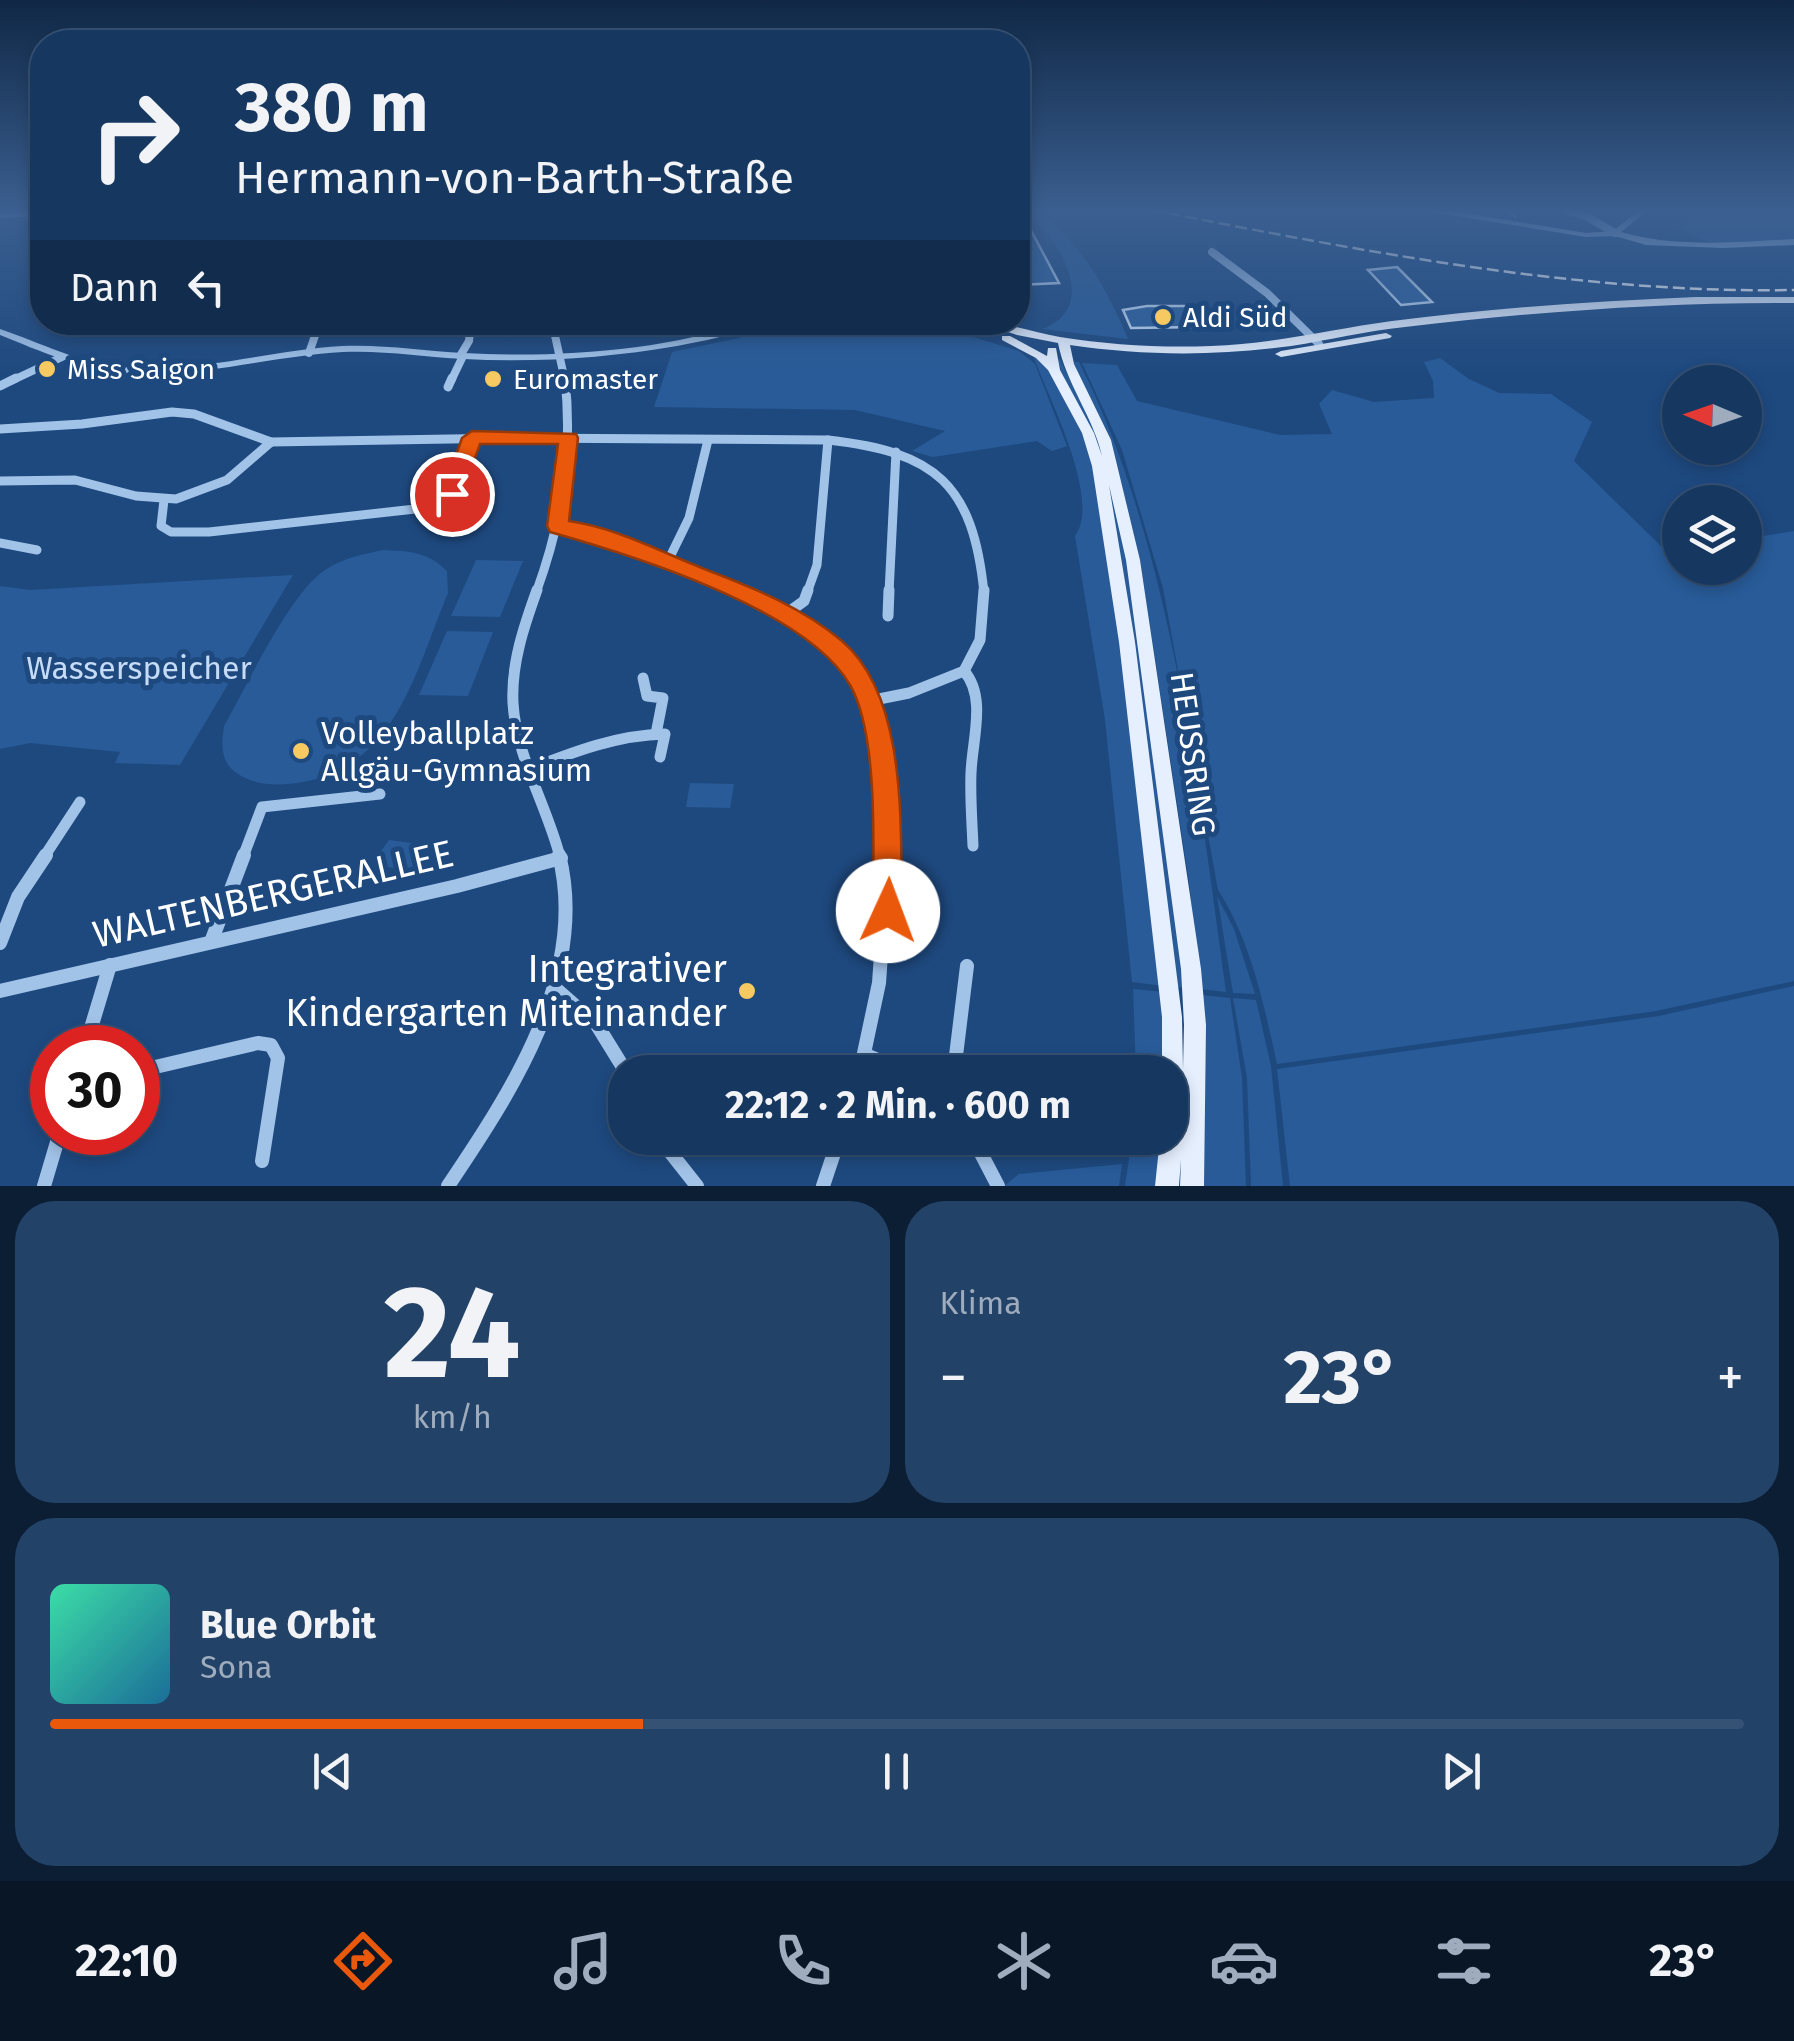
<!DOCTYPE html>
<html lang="de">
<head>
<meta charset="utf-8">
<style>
	body { margin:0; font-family:"Fira Sans",sans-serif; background:#234268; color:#f1f3f6; height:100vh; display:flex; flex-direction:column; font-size:38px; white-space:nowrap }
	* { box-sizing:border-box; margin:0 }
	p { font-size:32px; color:#9eacbd }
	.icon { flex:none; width:55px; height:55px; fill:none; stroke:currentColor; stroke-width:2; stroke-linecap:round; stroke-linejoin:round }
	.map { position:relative; height:1186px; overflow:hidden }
	.details { display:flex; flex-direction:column; gap:15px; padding:15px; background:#0c1e34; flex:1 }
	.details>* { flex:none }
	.banner { position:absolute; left:30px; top:30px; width:1000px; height:305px; border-radius:40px; box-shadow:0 5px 15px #0003,0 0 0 2px #355174; background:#16375f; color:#f1f3f6; overflow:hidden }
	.needle { width:65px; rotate:272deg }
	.fabs { position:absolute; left:1662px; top:365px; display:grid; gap:20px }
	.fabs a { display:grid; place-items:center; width:100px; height:100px; border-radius:50%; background:#16375f; box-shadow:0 5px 15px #0003,0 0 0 2px #355174; font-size:50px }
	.speed { position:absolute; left:30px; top:1025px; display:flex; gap:20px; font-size:50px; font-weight:700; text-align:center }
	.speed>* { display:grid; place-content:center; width:130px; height:130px; border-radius:50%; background:#16375f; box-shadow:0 5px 15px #0003,0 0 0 2px #355174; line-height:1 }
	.speed .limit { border:15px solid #d22; background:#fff; color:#111 }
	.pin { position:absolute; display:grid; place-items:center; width:85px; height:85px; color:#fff; margin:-42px; border:5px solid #fff; border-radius:50%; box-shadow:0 2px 10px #0007 }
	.me { position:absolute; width:110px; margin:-55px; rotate:2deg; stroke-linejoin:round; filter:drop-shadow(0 0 8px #0008) }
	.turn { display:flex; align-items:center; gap:35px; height:210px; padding:0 40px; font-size:45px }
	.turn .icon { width:130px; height:130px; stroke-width:2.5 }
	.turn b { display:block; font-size:70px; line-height:85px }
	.then { display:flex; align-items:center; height:95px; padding:0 40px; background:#0003; gap:20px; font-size:38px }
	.big { font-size:75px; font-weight:700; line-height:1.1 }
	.details .tile { flex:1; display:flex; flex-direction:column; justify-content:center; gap:15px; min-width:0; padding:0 35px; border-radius:40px; background:#234268 }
	.details .dial { align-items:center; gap:0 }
	.dial b { font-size:130px; line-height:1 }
	.song { display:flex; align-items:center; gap:30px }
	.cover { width:120px; height:120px; border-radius:15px; background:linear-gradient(135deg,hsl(160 70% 55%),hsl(200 70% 35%)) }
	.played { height:10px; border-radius:5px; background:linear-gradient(90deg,#ea580c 35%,#355174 35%) }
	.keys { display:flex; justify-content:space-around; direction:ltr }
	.heat { display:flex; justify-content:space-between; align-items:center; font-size:55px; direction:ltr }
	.details .tiles { flex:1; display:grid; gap:15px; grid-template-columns:1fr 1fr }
	.tile:last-child { grid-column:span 2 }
	.trip { position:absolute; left:608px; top:1055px; width:580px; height:100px; border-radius:40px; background:#16375f; box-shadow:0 5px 15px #0003,0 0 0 2px #355174; font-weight:700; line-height:100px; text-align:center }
	.dock { display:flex; height:160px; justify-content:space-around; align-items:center; background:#091626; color:#9eacbd }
	.dock .icon { width:70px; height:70px }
	.dock .selected { color:#ea580c }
	.dock b { font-size:45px; color:#f1f3f6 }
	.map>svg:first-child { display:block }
	.green { fill:#285b98 }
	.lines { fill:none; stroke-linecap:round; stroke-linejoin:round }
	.stream { stroke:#95bdea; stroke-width:2.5 }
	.building { fill:#2d609d; stroke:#c6dcf6; stroke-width:2.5 }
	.minor-far3 { stroke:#a2c3e8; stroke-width:8 }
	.minor-far2 { stroke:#a2c3e8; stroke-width:9 }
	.minor-far1 { stroke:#a2c3e8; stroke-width:11 }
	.minor { stroke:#a2c3e8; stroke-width:14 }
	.tertiary { fill:#a2c3e8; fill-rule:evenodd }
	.primary { fill:#e5effe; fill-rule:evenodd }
	.rail { stroke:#fff; stroke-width:2.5; stroke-dasharray:12 5; stroke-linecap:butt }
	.route { fill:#ea580c; stroke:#983908; stroke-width:2.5 }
	.poi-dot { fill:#f7ca61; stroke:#1e497f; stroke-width:4 }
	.labels { text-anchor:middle; stroke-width:10; stroke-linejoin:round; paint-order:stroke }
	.far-poi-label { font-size:28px; fill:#fff; stroke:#1e497f; text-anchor:start }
	.park-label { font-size:32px; fill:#c6dcf6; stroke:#1e497f }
	.poi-label { font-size:32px; fill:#fff; stroke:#1e497f; text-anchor:start }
	.street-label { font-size:32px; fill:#fff; stroke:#1e497f }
	.near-street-label { font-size:38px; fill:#fff; stroke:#1e497f }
	.near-poi-label { font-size:38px; fill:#fff; stroke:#1e497f; text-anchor:end }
</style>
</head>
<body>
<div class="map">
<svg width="1794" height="1186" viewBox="0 0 1794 1186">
	<rect width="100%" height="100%" fill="#1e497f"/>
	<g class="green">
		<path d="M1021,210H1035C1081,241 1107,289 1128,339L1042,329C1103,307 1057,233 1021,210Z"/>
		<path d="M1700,210H1794V240L1709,243L1679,228Z"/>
		<path d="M771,323H928L1019,351L1035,364L1067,446L1052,451L1037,441L933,457L912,451L945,431L855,410L654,407L672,352L739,338Z"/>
		<path d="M1038,357L1049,370L1082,433L1093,466L1121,641L1163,986L1132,982L1105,720L1075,536C1102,499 1048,397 1034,358Z"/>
		<path d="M1440,358L1469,379L1499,393L1551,394L1592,422L1574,461L1666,551L1680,549V568H1745V539L1794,531V981L1656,1011L1277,1064C1264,1005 1251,941 1218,890L1163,588L1122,450L1082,363L1117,365L1137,401L1280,435L1332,434L1319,404L1332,390L1374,402L1434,398L1433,381L1424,362Z"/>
		<path d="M1055,359H1060L1100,441L1127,559L1185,988L1175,987L1108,491Z"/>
		<path d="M1073,362H1079C1172,546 1198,789 1226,992L1200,989L1189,882L1140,560L1111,440Z"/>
		<path d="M383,550C410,551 428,552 447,571L448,593C416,669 397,765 303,782C287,785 264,786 250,780C222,769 220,753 224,726C247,686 289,594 325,570C342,558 364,554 383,550Z"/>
		<path d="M476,560L523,561L500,617L451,616Z"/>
		<path d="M293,575L180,765L115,763L120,752L30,743L0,749V586L30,590Z"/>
		<path d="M447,631L493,632L468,696L419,695Z"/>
		<path d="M690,783L734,784L730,808L686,807Z"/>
		<path d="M389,840L434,846L417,871L371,865Z"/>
		<path d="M1217,896L1234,929L1255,994L1233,993Z"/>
		<path d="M1794,986V1186H1290L1277,1069L1659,1016Z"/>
		<path d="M1133,989L1164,992L1165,1072H1136Z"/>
		<path d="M1201,995L1230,998L1242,1078L1246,1186H1203Z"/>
		<path d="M1233,998L1256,1000L1271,1066L1283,1186H1251L1247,1078Z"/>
		<path d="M1132,1138H1163L1159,1186H1125Z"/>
		<path d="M1122,1164L1119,1186H1004L1019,1174Z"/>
	</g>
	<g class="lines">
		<path class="stream" d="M1508,210L1515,217"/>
	</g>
	<g class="building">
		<path d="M1018,216L1026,221L1059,283L1018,285Z"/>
		<path d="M1397,267L1432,302L1401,305L1368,270Z"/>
		<path d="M1147,306H1194L1203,324H1197L1199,327L1131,328L1123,310Z"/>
	</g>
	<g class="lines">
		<g class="minor-far3">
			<path d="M1566,210L1586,216L1615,233"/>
			<path d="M1212,252L1267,293L1319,344"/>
			<path d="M267,322L277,330L292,322"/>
			<path d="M304,322L317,330L309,353"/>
			<path d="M552,322L565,381"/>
			<path d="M317,330L352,326"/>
			<path d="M460,356L469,341L471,322"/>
			<path d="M11,381L62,357"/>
			<path d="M451,381L463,356"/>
		</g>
		<g class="minor-far2">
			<path d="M0,386L16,378"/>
			<path d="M448,387L452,378"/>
			<path d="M0,429L82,424L172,412L194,414L271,442L515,438L828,440C936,452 973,484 984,593"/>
			<path d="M0,481L75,480L136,496L176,499L227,480L271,442"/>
			<path d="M164,500L161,526L171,532H209L442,506L453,494L472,437"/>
			<path d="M558,527L629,545L744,593"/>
			<path d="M0,543L37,550"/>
			<path d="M668,561L689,518L708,440"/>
			<path d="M536,593C562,522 573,454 565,378"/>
			<path d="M807,593L817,565L828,440"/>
			<path d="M889,593L896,452"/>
		</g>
		<g class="minor-far1">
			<path d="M537,590C524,626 511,664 513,703C516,756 547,806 560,857"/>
			<path d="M739,590C779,610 827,633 854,669C891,719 888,798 889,857"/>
			<path d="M786,614L804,601L808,590"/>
			<path d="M888,616L889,590"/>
			<path d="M964,671C987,697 972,741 971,773C970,797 972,822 973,846"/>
			<path d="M643,678L647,696L663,698L656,734"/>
			<path d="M869,701L909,693L964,671L980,640L984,590"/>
			<path d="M532,768C576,751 618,735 665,734L660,757"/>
			<path d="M44,857L80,802"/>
			<path d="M243,857L262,807L380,794"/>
		</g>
		<g class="minor">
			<path d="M211,942L244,855"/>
			<path d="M0,943L18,897L46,855"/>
			<path d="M556,989L597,1025L626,1072"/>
			<path d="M0,991L457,886L561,858"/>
			<path d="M85,1048L110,965"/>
			<path d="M866,1055L905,1072"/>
			<path d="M138,1071L258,1043L271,1045L278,1058L262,1161"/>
			<path d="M860,1072L879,983L888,855"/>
			<path d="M954,1072L967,966"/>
			<path d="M659,1138L697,1186"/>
			<path d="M973,1138L998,1186"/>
			<path d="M44,1186L60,1132"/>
			<path d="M448,1186C512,1091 589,974 559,855"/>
			<path d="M823,1186L839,1138"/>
		</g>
		<g class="tertiary">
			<path d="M1428,210H1446L1586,233L1613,231L1639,210H1648L1621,232C1676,248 1737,242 1794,239V245L1723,248L1646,245L1615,236L1586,237L1432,212Z"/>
			<path d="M42,212V216L0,218V214Z"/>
			<path d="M742,322H756C733,336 703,341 677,346C607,358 534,363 464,359C424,357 383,350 343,352C269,356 198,379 123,373C80,369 40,351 0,335V329C41,343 79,363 123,367C197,374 269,350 342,346C383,344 424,351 464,353C546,358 666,352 742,322Z"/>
		</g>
		<g class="primary">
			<path d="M1696,297H1794V303C1664,302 1534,312 1405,327C1366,331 1329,340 1291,346C1217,356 1144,356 1070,345L1074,364L1111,440L1140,560L1201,969L1206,1025L1204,1186H1180L1181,1159L1179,1186H1155L1160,1138H1170V1072H1162V1017L1119,642L1092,466L1082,433L1048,370L1036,358L1002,340V336H1010L1047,356L1048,348H1056L1060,370L1094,433L1102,456C1093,416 1066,384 1058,343L1017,335L978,322C1006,322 1032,332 1060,337C1110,345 1161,348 1211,346C1273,344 1332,329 1392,321C1493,308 1594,301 1696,297ZM1109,485L1126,560L1181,969L1184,1025L1183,1069L1182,1017L1135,642Z"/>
			<path d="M954,322H971L997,333L991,336Z"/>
			<path d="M1386,333L1392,336L1390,338L1281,357L1275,354L1281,351Z"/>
		</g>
		<path class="rail" d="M1152,210C1362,251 1579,294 1794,290"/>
	</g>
	<linearGradient id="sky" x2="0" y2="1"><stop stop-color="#102846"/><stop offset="0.56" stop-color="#3b5f90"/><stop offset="1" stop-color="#3b5f90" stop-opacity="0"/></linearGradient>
	<rect width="1794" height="376" fill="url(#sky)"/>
	<path class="route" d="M472,431L576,434L578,438L569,521C615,527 663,553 707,570C754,588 803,608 842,641C909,698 900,831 902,911L898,921L888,925L877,921L873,911C873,853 879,735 850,685C806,609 632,555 550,532L547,526L558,444H480L460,499H445L442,494L462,438Z"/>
	<g class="poi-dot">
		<circle cx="1163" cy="317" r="10"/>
		<circle cx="47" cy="369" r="10"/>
		<circle cx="493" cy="379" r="10"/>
		<circle cx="301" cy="751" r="10"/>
		<circle cx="747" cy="991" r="10"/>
	</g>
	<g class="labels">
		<g class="far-poi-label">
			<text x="1183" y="327">Aldi Süd</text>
			<text x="67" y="379">Miss Saigon</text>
			<text x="513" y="389">Euromaster</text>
		</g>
		<g class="park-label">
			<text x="139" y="679">Wasserspeicher</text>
		</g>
		<g class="poi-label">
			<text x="321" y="744">Volleyballplatz<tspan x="321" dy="37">Allgäu-Gymnasium</tspan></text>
		</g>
		<g class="street-label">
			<text transform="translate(1193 754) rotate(82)" y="11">HEUSSRING</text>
		</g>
		<g class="near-street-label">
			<text transform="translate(273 894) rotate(-13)" y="13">WALTENBERGERALLEE</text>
		</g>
		<g class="near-poi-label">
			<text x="727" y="982">Integrativer<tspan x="727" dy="44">Kindergarten Miteinander</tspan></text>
		</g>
	</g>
</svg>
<div class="fabs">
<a><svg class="needle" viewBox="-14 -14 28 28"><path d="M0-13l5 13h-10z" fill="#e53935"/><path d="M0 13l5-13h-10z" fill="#9eacbd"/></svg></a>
<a><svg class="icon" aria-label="layers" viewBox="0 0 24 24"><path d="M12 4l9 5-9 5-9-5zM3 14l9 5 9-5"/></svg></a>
</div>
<div class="speed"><div class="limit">30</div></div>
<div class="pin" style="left:452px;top:494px;background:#d93025"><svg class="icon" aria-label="arrive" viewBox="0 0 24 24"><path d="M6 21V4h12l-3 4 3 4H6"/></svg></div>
<svg class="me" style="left:888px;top:911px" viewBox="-20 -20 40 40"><circle r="19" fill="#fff"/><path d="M0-13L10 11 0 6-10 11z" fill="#ea580c"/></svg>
<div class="trip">22:12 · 2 Min. · 600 m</div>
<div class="banner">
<div class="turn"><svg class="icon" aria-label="right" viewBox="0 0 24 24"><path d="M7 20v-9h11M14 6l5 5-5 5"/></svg><div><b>380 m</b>Hermann-von-Barth-Straße</div></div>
<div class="then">Dann<svg class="icon" aria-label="left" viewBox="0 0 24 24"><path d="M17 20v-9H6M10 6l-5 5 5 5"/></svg></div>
</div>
</div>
<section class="details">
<div class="tiles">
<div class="tile dial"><b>24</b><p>km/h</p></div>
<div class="tile"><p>Klima</p>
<div class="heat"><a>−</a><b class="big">23°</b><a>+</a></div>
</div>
<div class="tile">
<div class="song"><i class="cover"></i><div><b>Blue Orbit</b><p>Sona</p></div></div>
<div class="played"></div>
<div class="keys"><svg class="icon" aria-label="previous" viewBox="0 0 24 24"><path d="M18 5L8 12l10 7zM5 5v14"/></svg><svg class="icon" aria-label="pause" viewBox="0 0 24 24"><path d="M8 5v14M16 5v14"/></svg><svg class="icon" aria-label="next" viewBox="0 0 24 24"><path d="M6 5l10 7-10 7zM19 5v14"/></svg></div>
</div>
</div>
</section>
<nav class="dock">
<b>22:10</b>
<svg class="icon selected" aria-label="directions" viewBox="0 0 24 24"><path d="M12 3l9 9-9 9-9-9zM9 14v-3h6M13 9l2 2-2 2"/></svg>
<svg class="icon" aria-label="music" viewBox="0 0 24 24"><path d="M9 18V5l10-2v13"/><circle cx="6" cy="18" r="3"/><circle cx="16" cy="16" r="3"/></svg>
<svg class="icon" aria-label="phone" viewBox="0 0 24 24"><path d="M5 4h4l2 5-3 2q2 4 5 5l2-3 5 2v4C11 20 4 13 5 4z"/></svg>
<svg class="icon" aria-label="climate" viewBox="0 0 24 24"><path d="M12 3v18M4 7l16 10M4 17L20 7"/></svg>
<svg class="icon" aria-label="car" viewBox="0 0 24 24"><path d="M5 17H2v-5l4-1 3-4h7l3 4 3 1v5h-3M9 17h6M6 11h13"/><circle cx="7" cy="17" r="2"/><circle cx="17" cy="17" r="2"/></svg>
<svg class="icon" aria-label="filters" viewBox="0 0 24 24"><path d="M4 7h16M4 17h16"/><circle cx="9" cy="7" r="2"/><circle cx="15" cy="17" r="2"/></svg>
<b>23°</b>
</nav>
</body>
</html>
